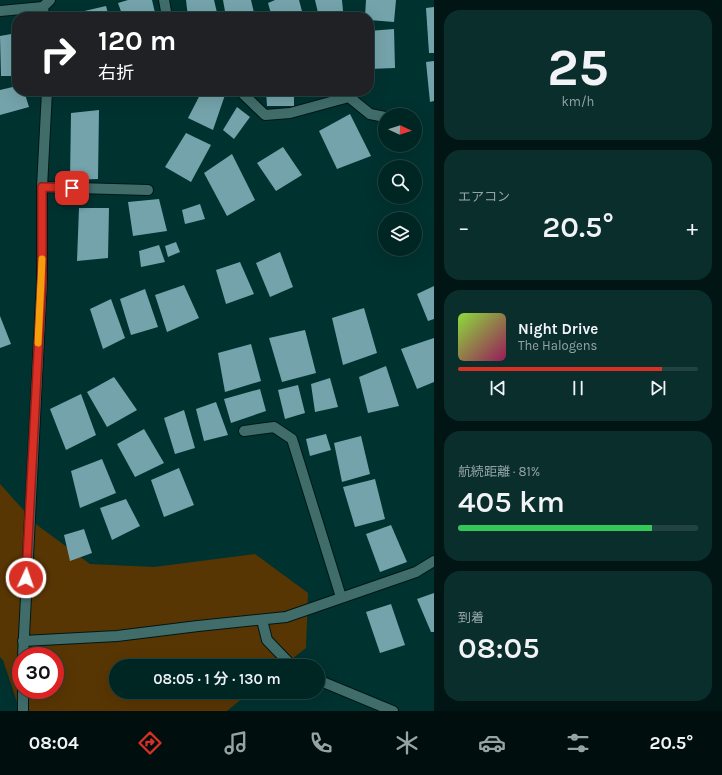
<!DOCTYPE html>
<html lang="ja">
<head>
<meta charset="utf-8">
<style>
	body { margin:0; font-family:Karla,"Noto Sans JP",sans-serif; background:#0a2e2c; color:#f1f3f6; height:100vh; display:flex; flex-direction:column; font-size:15px; white-space:nowrap }
	* { box-sizing:border-box; margin:0 }
	p { font-size:13px; color:#95a5a6 }
	.icon { flex:none; width:22px; height:22px; fill:none; stroke:currentColor; stroke-width:2; stroke-linecap:round; stroke-linejoin:round }
	.map { position:relative; flex:1; overflow:hidden }
	.sheet { display:flex; flex-direction:column; gap:10px; padding:10px; background:#001514; width:288px }
	.sheet>* { flex:none }
	.banner { position:absolute; left:12px; top:12px; width:362px; height:84px; border-radius:16px; box-shadow:0 4px 16px #0002,0 0 0 1px #224341; background:#202124; color:#fff; overflow:hidden }
	.needle { width:26px; rotate:93deg }
	.fabs { position:absolute; left:378px; top:108px; display:grid; gap:8px }
	.fabs a { display:grid; place-items:center; width:44px; height:44px; border-radius:50%; background:#002624; box-shadow:0 4px 16px #0002,0 0 0 1px #224341; font-size:20px }
	.speed { position:absolute; left:12px; top:647px; display:flex; gap:8px; font-size:20px; font-weight:700; text-align:center }
	.speed>* { display:grid; place-content:center; width:52px; height:52px; border-radius:50%; background:#002624; box-shadow:0 4px 16px #0002,0 0 0 1px #224341; line-height:1 }
	.speed .limit { border:6px solid #d22; background:#fff; color:#111 }
	.pin { position:absolute; display:grid; place-items:center; width:34px; height:34px; color:#fff; margin:-17px; border-radius:8px; box-shadow:0 2px 6px #0006 }
	.me { position:absolute; width:44px; margin:-22px; rotate:3deg; stroke-linejoin:round; filter:drop-shadow(0 0 3px #0008) }
	.turn { display:flex; align-items:center; gap:14px; height:84px; padding:0 20px; font-size:18px }
	.turn .icon { width:52px; height:52px; stroke-width:2.5 }
	.turn b { display:block; font-size:28px; line-height:34px }
	.big { font-size:30px; font-weight:600; line-height:1.1 }
	.sheet .widget { flex:1; display:flex; flex-direction:column; justify-content:center; gap:6px; min-width:0; padding:0 14px; border-radius:16px; background:#0a2e2c }
	.sheet .dial { align-items:center; gap:0 }
	.dial b { font-size:52px; line-height:1 }
	.song { display:flex; align-items:center; gap:12px }
	.cover { width:48px; height:48px; border-radius:6px; background:linear-gradient(135deg,hsl(90 70% 55%),hsl(330 70% 35%)) }
	.played { height:4px; border-radius:2px; background:linear-gradient(90deg,#d93025 85%,#224341 85%) }
	.keys { display:flex; justify-content:space-around; direction:ltr }
	.heat { display:flex; justify-content:space-between; align-items:center; font-size:22px; direction:ltr }
	.charge { height:6px; border-radius:3px; background:linear-gradient(90deg,#34c759 81%,#224341 0) }
	.trip { position:absolute; left:109px; top:659px; width:216px; height:40px; border-radius:20px; background:#002624; box-shadow:0 4px 16px #0002,0 0 0 1px #224341; font-weight:600; line-height:40px; text-align:center }
	.dock { display:flex; height:64px; justify-content:space-around; align-items:center; background:#000f0e; color:#95a5a6 }
	.dock .icon { width:28px; height:28px }
	.dock .current { color:#d93025 }
	.dock b { font-size:18px; color:#f1f3f6 }
	main { display:flex; flex:1; min-height:0 }
	.map>svg:first-child { display:block }
	.green { fill:#583604; fill-rule:evenodd }
	.building { fill:#75a3ab }
	.lines { fill:none; stroke-linecap:round; stroke-linejoin:round }
	.service-casing { stroke:#011716; stroke-width:12 }
	.minor-casing { stroke:#011716; stroke-width:12 }
	.service { stroke:#406d6a; stroke-width:10 }
	.minor { stroke:#406d6a; stroke-width:10 }
	.route-casing { stroke:#8d1f18; stroke-width:10 }
	.route { stroke:#d93025; stroke-width:7 }
	.slow { stroke:#f59e0b; stroke-width:7 }
</style>
</head>
<body>
<main>
<div class="map">
<svg width="434" height="711" viewBox="0 0 434 711">
	<rect width="100%" height="100%" fill="#003230"/>
	<path class="green" d="M0,484L37,525L90,564L154,567L255,554L308,593L306,648L283,666H116V692H250L227,711H20L3,660L0,657ZM21,656H55V690H21Z"/>
	<g class="building">
		<path d="M128,0H152L156,17H123L118,3Z"/>
		<path d="M186,0H214L218,17H188Z"/>
		<path d="M223,0H251L255,17H226Z"/>
		<path d="M275,0H299L303,15L295,17H272L268,3Z"/>
		<path d="M315,0H342L343,11L319,17Z"/>
		<path d="M366,0H396L394,22L369,20V17H365Z"/>
		<path d="M106,6L109,17H80V12Z"/>
		<path d="M434,7V53H429L426,8Z"/>
		<path d="M394,29L395,68L369,69V31Z"/>
		<path d="M17,33V76H1L0,36Z"/>
		<path d="M434,61V101L430,102L426,62Z"/>
		<path d="M17,86V91H24L29,107L0,115V90Z"/>
		<path d="M202,91L226,92L213,130L188,118Z"/>
		<path d="M266,91H294V106H267Z"/>
		<path d="M237,107L250,117L234,139L223,130Z"/>
		<path d="M99,110L98,179L70,180L71,113Z"/>
		<path d="M350,114L371,156L337,169L319,131Z"/>
		<path d="M186,133L211,145L191,182L165,167Z"/>
		<path d="M283,147L302,175L276,191L257,163Z"/>
		<path d="M232,154L255,200L227,216L204,173Z"/>
		<path d="M159,199L167,231L133,236L128,202Z"/>
		<path d="M200,204L205,219L185,224L182,210Z"/>
		<path d="M79,208H109L108,258L77,261Z"/>
		<path d="M176,242L180,252L168,257L165,246Z"/>
		<path d="M159,245L165,262L141,267L139,251Z"/>
		<path d="M280,252L293,287L270,297L256,263Z"/>
		<path d="M240,262L254,294L226,304L216,270Z"/>
		<path d="M184,285L199,318L167,332L155,295Z"/>
		<path d="M434,286V319L428,321L417,294Z"/>
		<path d="M145,289L158,327L131,335L120,299Z"/>
		<path d="M111,299L125,338L103,349L90,309Z"/>
		<path d="M364,308L377,353L343,365L332,318Z"/>
		<path d="M0,316L11,344L0,348Z"/>
		<path d="M305,330L316,373L282,382L269,338Z"/>
		<path d="M434,338V382L417,389L401,349Z"/>
		<path d="M251,344L261,381L225,392L218,353Z"/>
		<path d="M386,366L399,406L368,413L359,377Z"/>
		<path d="M114,377L137,410L107,427L87,392Z"/>
		<path d="M330,378L338,407L315,412L311,384Z"/>
		<path d="M298,385L305,413L285,419L278,390Z"/>
		<path d="M260,389L266,411L231,423L224,399Z"/>
		<path d="M81,394L96,435L66,450L50,409Z"/>
		<path d="M216,402L228,435L204,441L196,409Z"/>
		<path d="M184,410L195,448L175,454L164,418Z"/>
		<path d="M144,429L164,463L135,477L117,444Z"/>
		<path d="M326,434L331,450L310,456L306,439Z"/>
		<path d="M361,436L370,474L342,482L334,443Z"/>
		<path d="M102,459L116,493L80,508L71,471Z"/>
		<path d="M179,468L194,505L164,517L151,480Z"/>
		<path d="M375,479L385,519L355,527L343,487Z"/>
		<path d="M126,499L140,526L112,540L100,508Z"/>
		<path d="M391,525L407,562L380,572L366,534Z"/>
		<path d="M84,529L92,553L70,561L64,535Z"/>
		<path d="M434,593V632H431L417,599Z"/>
		<path d="M391,604L405,645L380,653L366,612Z"/>
	</g>
	<g class="lines">
		<defs>
			<g id="service">
				<path d="M164,0L167,17"/>
				<path d="M0,11L43,7"/>
				<path d="M240,91L265,115L290,113L349,97L370,114L385,117"/>
				<path d="M42,187L148,190"/>
				<path d="M244,431L274,427L292,439L341,597"/>
				<path d="M262,620L267,640L292,666"/>
				<path d="M318,680L393,711"/>
			</g>
			<g id="minor">
				<path d="M44,17L43,7L50,0"/>
				<path d="M23,641L117,636L198,626L286,617L416,572L434,561"/>
				<path d="M23,656L42,279V187L47,91"/>
				<path d="M23,690V711"/>
			</g>
		</defs>
		<use href="#service" class="service-casing"/>
		<use href="#minor" class="minor-casing"/>
		<use href="#service" class="service"/>
		<use href="#minor" class="minor"/>
	</g>
	<g class="lines">
		<defs>
			<path id="route" d="M26,578L42,279V187L72,188"/>
		</defs>
		<use href="#route" class="route-casing"/>
		<use href="#route" class="route"/>
		<path class="slow" d="M38,343L42,259"/>
	</g>
</svg>
<div class="fabs">
<a><svg class="needle" viewBox="-14 -14 28 28"><path d="M0-13l5 13h-10z" fill="#e53935"/><path d="M0 13l5-13h-10z" fill="#95a5a6"/></svg></a>
<a><svg class="icon" aria-label="search" viewBox="0 0 24 24"><circle cx="10" cy="10" r="6"/><path d="M15 15l6 6"/></svg></a>
<a><svg class="icon" aria-label="layers" viewBox="0 0 24 24"><path d="M12 4l9 5-9 5-9-5zM3 14l9 5 9-5"/></svg></a>
</div>
<div class="speed"><div class="limit">30</div></div>
<div class="pin" style="left:72px;top:188px;background:#d93025"><svg class="icon" aria-label="arrive" viewBox="0 0 24 24"><path d="M6 21V4h12l-3 4 3 4H6"/></svg></div>
<svg class="me" style="left:26px;top:578px" viewBox="-20 -20 40 40"><circle r="17" fill="#d93025" stroke="#fff" stroke-width="3"/><path d="M0-11L8 9 0 5-8 9z" fill="#fff"/></svg>
<div class="trip">08:05 · 1 分 · 130 m</div>
<div class="banner">
<div class="turn"><svg class="icon" aria-label="right" viewBox="0 0 24 24"><path d="M7 20v-9h11M14 6l5 5-5 5"/></svg><div><b>120 m</b>右折</div></div>
</div>
</div>
<section class="sheet">
<div class="widget dial"><b>25</b><p>km/h</p></div>
<div class="widget"><p>エアコン</p>
<div class="heat"><a>−</a><b class="big">20.5°</b><a>+</a></div>
</div>
<div class="widget">
<div class="song"><i class="cover"></i><div><b>Night Drive</b><p>The Halogens</p></div></div>
<div class="played"></div>
<div class="keys"><svg class="icon" aria-label="previous" viewBox="0 0 24 24"><path d="M18 5L8 12l10 7zM5 5v14"/></svg><svg class="icon" aria-label="pause" viewBox="0 0 24 24"><path d="M8 5v14M16 5v14"/></svg><svg class="icon" aria-label="next" viewBox="0 0 24 24"><path d="M6 5l10 7-10 7zM19 5v14"/></svg></div>
</div>
<div class="widget"><p>航続距離 · 81%</p><b class="big">405 km</b><div class="charge"></div></div>
<div class="widget"><p>到着</p><b class="big">08:05</b></div>
</section>
</main>
<nav class="dock">
<b>08:04</b>
<svg class="icon current" aria-label="directions" viewBox="0 0 24 24"><path d="M12 3l9 9-9 9-9-9zM9 14v-3h6M13 9l2 2-2 2"/></svg>
<svg class="icon" aria-label="music" viewBox="0 0 24 24"><path d="M9 18V5l10-2v13"/><circle cx="6" cy="18" r="3"/><circle cx="16" cy="16" r="3"/></svg>
<svg class="icon" aria-label="phone" viewBox="0 0 24 24"><path d="M5 4h4l2 5-3 2q2 4 5 5l2-3 5 2v4C11 20 4 13 5 4z"/></svg>
<svg class="icon" aria-label="climate" viewBox="0 0 24 24"><path d="M12 3v18M4 7l16 10M4 17L20 7"/></svg>
<svg class="icon" aria-label="car" viewBox="0 0 24 24"><path d="M5 17H2v-5l4-1 3-4h7l3 4 3 1v5h-3M9 17h6M6 11h13"/><circle cx="7" cy="17" r="2"/><circle cx="17" cy="17" r="2"/></svg>
<svg class="icon" aria-label="filters" viewBox="0 0 24 24"><path d="M4 7h16M4 17h16"/><circle cx="9" cy="7" r="2"/><circle cx="15" cy="17" r="2"/></svg>
<b>20.5°</b>
</nav>
</body>
</html>
